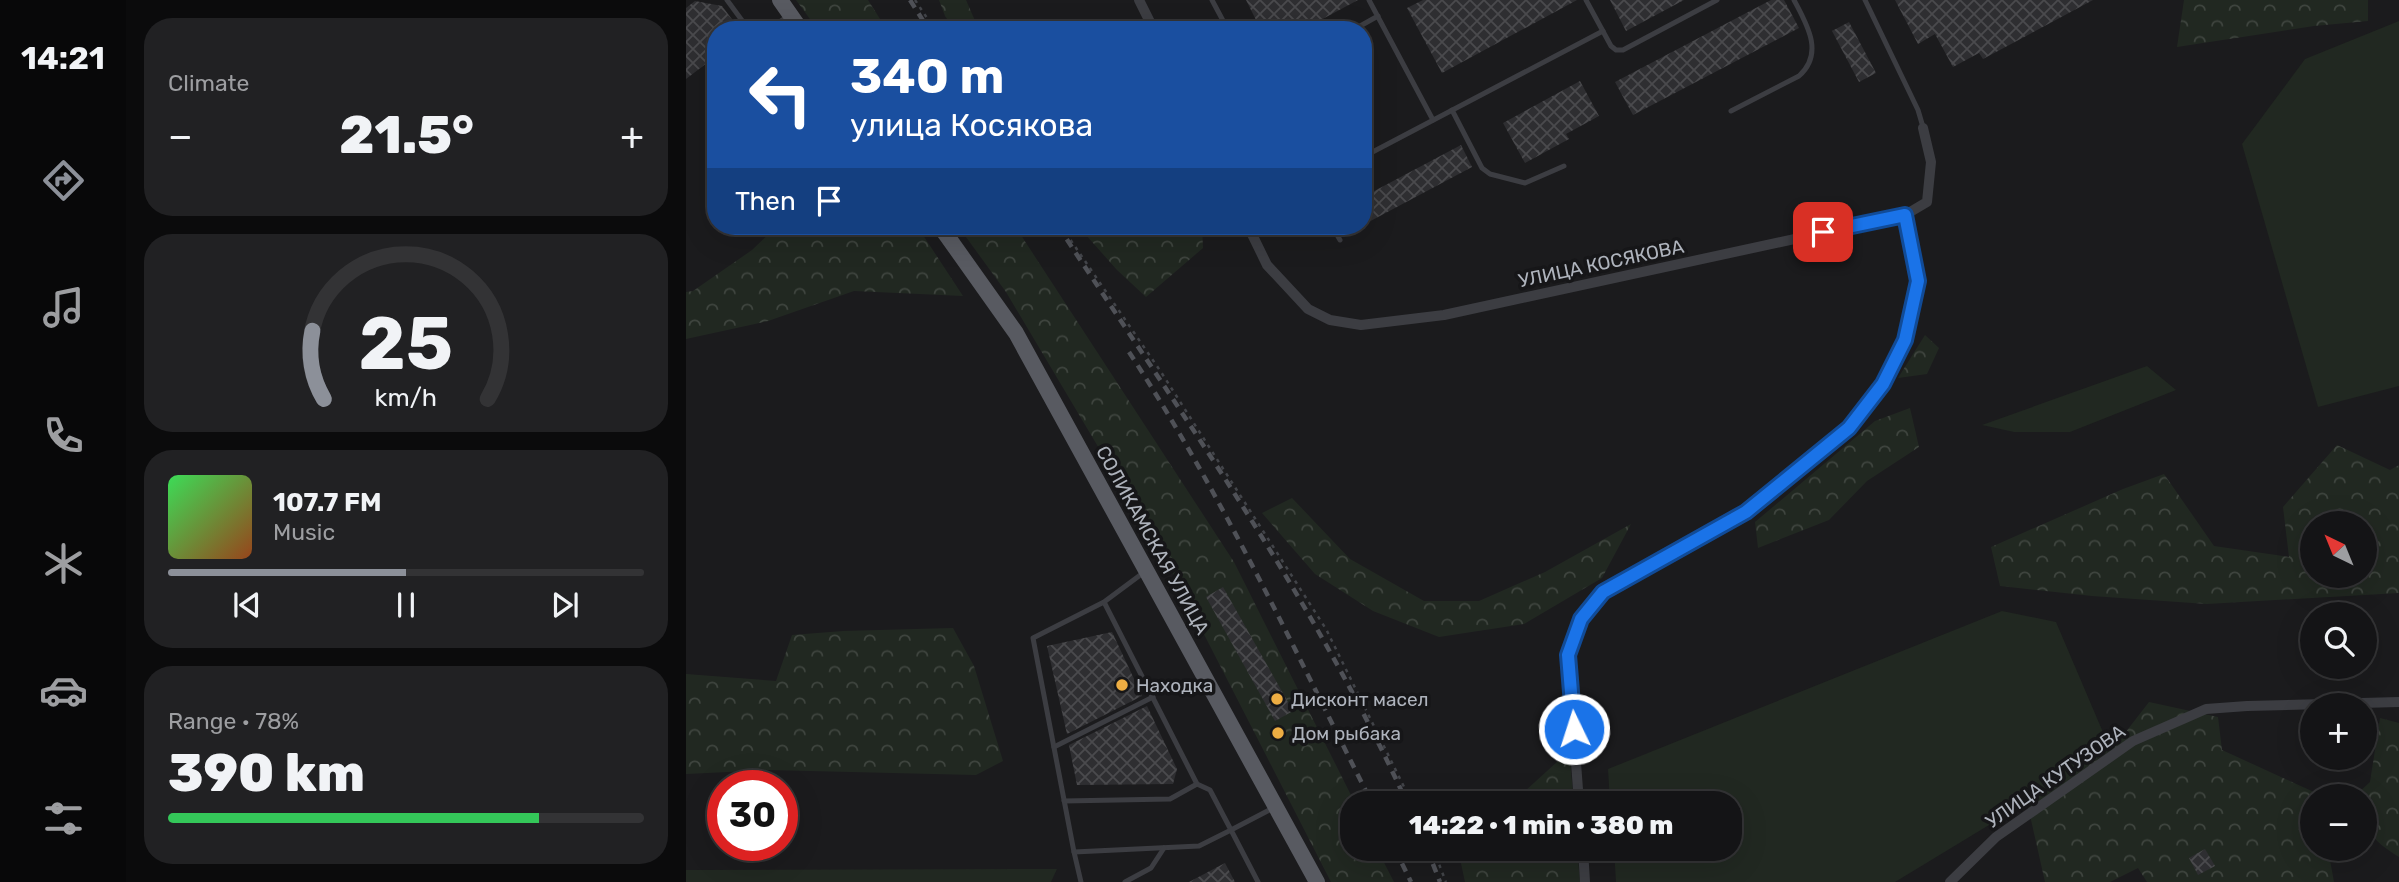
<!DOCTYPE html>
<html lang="en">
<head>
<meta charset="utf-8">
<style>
	body { margin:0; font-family:Rubik,sans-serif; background:#212123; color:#f1f3f6; height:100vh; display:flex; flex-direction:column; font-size:26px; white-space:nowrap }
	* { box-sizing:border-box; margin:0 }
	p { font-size:23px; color:#9d9ea1 }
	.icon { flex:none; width:38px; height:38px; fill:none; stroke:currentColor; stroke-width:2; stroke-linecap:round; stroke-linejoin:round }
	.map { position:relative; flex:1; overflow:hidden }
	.details { display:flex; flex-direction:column; gap:18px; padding:18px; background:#0b0b0c; width:560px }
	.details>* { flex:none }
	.top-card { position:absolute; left:21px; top:21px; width:665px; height:214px; border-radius:28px; box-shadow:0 7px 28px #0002,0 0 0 2px #333335; background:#1a4fa0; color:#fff; overflow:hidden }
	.needle { width:46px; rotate:317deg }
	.tools { position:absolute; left:1614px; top:511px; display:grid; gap:14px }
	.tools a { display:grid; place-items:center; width:77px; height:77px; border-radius:50%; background:#141416; box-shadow:0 7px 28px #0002,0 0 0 2px #333335; font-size:35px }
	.speed { position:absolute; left:21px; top:770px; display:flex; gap:14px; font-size:35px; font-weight:700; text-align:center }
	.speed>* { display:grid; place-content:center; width:91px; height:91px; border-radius:50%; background:#141416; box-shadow:0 7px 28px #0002,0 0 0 2px #333335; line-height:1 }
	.speed .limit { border:10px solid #d22; background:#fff; color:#111 }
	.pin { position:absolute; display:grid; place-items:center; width:60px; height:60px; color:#fff; margin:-30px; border-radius:14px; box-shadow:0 4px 10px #0006 }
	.me { position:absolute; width:77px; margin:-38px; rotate:356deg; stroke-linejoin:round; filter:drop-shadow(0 0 5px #0008) }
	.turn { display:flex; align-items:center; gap:24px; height:147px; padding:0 28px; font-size:32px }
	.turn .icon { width:91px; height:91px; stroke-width:2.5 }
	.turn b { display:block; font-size:49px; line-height:60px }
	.then { display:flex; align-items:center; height:66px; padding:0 28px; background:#0003; gap:14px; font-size:26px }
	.big { font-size:52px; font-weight:800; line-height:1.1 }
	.details .tile { flex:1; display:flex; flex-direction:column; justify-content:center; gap:10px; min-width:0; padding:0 24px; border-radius:28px; background:#212123 }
	.details .dial { align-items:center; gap:0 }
	.dial svg { height:182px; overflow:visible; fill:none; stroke:#333335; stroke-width:7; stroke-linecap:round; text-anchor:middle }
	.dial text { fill:#f1f3f6; stroke:none }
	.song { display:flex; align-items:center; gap:21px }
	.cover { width:84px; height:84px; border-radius:10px; background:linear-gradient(135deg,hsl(130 70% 55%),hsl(20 70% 35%)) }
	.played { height:7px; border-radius:4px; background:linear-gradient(90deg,#8c9099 50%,#333335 50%) }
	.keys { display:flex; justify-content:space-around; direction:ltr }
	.heat { display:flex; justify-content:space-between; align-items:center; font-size:38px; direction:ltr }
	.charge { height:10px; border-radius:5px; background:linear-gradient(90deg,#34c759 78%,#333335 0) }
	.trip { position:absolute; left:654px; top:791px; width:402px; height:70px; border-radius:28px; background:#141416; box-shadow:0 7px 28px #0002,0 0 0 2px #333335; font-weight:800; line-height:70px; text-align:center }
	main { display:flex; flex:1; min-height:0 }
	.dock { display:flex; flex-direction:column; width:126px; justify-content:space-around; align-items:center; background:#080809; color:#9d9ea1 }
	.dock .icon { width:49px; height:49px }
	.dock .active { color:#8c9099 }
	.dock b { font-size:32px; color:#f1f3f6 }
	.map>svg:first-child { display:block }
	.green { fill:#212821 }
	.forest { fill:url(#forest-crowns); fill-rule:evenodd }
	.building { fill:url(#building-cross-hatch) }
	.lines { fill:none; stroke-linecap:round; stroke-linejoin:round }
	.path { stroke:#424449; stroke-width:2.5; stroke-dasharray:3.5 5; stroke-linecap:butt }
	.service { stroke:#3c3d42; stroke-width:5 }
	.minor { stroke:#3c3d42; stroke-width:10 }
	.primary { stroke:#585a61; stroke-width:16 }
	.rail { stroke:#4f5157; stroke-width:4.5; stroke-dasharray:9 7; stroke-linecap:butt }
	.route-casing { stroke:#114b97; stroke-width:18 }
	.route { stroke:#1a73e8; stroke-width:12 }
	.poi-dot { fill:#edad43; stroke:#161618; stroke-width:2.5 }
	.labels { text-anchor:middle; stroke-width:7; stroke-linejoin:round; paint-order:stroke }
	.street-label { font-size:19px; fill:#aeb3bc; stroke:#161618 }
	.poi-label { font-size:19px; fill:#aeb3bc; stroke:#161618; text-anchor:start }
</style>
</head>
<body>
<main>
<nav class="dock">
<b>14:21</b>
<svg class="icon active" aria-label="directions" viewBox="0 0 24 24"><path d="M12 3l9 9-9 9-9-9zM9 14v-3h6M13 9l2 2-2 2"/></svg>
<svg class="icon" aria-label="music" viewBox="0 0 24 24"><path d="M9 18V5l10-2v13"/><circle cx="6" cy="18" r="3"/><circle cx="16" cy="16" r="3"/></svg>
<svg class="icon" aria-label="phone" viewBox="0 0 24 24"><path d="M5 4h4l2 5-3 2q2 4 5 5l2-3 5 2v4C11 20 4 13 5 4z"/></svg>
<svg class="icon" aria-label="climate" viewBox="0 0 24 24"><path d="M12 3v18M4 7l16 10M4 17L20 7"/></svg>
<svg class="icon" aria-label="car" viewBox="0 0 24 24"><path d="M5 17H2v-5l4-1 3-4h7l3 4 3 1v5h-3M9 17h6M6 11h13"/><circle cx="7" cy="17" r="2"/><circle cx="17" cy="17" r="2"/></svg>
<svg class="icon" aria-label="filters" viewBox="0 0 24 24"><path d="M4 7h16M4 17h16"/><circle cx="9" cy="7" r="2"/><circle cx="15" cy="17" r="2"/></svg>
</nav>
<section class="details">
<div class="tile"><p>Climate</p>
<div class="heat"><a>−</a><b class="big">21.5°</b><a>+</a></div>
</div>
<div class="tile dial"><svg viewBox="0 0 100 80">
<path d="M14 69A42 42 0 1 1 86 69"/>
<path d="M14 69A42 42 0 0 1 9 39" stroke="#8c9099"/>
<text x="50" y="56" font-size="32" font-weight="700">25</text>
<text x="50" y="72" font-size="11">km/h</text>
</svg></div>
<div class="tile">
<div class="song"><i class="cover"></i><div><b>107.7 FM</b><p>Music</p></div></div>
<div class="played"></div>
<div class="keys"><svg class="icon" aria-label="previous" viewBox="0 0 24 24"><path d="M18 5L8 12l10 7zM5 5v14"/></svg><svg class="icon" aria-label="pause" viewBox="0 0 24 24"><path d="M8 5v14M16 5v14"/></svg><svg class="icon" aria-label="next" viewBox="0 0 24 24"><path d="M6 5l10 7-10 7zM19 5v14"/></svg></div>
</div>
<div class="tile"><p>Range · 78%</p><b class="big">390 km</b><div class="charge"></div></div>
</section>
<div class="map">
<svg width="1713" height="882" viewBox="0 0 1713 882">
	<defs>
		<pattern id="forest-crowns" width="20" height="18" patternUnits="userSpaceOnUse" patternTransform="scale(1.75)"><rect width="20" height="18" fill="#212821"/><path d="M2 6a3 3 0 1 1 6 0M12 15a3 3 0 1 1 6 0" fill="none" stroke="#3f453f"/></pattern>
		<pattern id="building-cross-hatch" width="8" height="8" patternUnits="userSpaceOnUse" patternTransform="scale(1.75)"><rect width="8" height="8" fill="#2e2e31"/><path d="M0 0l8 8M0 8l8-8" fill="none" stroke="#4a4a4d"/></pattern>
	</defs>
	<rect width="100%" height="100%" fill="#1b1b1d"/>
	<g class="green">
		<path d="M1713,21V386L1632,407L1556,144L1619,59Z"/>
		<path d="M1461,366L1490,390L1384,432H1328L1296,425Z"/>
		<path d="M1316,611L1370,622L1425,751L1209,882H930L928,849H1045V803H924L922,769Z"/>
		<path d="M371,869L365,882H0V870Z"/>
	</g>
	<g class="forest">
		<path d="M110,0H182L201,30H132Z"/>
		<path d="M253,0H280L293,30H269L259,16Z"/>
		<path d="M1498,0H1682V21L1628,26L1491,47Z"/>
		<path d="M91,226H231L277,296L168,291L82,321L0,339V292L7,291L66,250Z"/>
		<path d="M272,226H329L548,562L669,803H667V849H691L708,882H645L483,566L320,292Z"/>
		<path d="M392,226H516L517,248L460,297L431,270Z"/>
		<path d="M1239,335L1253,348L1241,374L1212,378Z"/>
		<path d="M1224,408L1233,447L1181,481L1143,520L1072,548L1069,522L1189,421Z"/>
		<path d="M1651,445L1704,470L1713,465V593L1521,604L1406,596L1314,586L1305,547L1437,489L1478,474L1528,546L1603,557L1597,507ZM1626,523H1678V576H1626Z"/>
		<path d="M606,498L664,559L738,601H793L859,572L945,524L916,578L838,624L753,637L687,611L629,574L576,513Z"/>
		<path d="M267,628L288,666L317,761L290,775L83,770L0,774V674L90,681L106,635L157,631Z"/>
		<path d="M1463,702L1532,717L1536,750L1630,793L1631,796H1626V849H1642L1648,882H1461L1452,868L1424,882H1359L1341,802L1425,751Z"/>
		<path d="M1694,718L1713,723V857C1684,839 1678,830 1678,796H1669L1684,782Z"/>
		<path d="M883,751L888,803H826Z"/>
		<path d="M772,849H891L894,882H779Z"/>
	</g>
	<g class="building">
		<path d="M560,0H672L616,30H575Z"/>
		<path d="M737,0H891L756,73L721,8Z"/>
		<path d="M924,0H998L940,31Z"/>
		<path d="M1085,0H1098L1113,28L947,115L929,82Z"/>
		<path d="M1209,0H1407L1297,59L1293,53L1267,67L1249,34L1232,44Z"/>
		<path d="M9,1L36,6L54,30H30V56L0,79V8Z"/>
		<path d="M1163,22L1190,73L1173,82L1146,31Z"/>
		<path d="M894,81L913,116L880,134L883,139L839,163L817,123Z"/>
		<path d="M775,145L786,167L677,225V197Z"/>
		<path d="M537,587L607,711L589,721L520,597Z"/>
		<path d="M426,632L456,696L381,734L361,646Z"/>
		<path d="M461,706L491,769L487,784L391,785L383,745Z"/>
		<path d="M1519,849L1529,866L1512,875L1503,858Z"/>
		<path d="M539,863L549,882H503Z"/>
	</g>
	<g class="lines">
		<g class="path">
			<path d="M229,0L249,30"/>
			<path d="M375,226L475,372L640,629L726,803"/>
			<path d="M747,849L760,882"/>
		</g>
		<g class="service">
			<path d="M41,0L63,30"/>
			<path d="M526,0L542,30"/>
			<path d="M683,0L747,120"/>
			<path d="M900,0L925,46L930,50H937L1031,0"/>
			<path d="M1179,0L1232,110L1237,127"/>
			<path d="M82,30L102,16"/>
			<path d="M667,30L692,16"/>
			<path d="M766,110L796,168L804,174L839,183L878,166"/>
			<path d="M1045,111L1113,76C1139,53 1120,23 1108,0"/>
			<path d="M677,157L917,31"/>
			<path d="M646,226L654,240"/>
			<path d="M418,602L347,638L388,852L513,846L545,830L524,790L511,784L418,602L457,573"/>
			<path d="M368,747L467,697"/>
			<path d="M378,801L484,799L511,784"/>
			<path d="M388,852L395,882"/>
			<path d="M439,882L465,868L478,848"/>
			<path d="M572,882L545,830L589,807"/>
		</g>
		<g class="minor">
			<path d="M453,0L468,30"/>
			<path d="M562,226L581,265L622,309L644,320L675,325L758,315L1219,215L1241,202L1245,162L1237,128"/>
			<path d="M893,803L882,655L895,619L917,592L1061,512L1163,428L1197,384L1219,340L1232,281L1219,215"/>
			<path d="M897,849L899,882"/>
			<path d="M1264,882L1310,837L1447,741L1520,709L1561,706L1713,702"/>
		</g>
		<g class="primary">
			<path d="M94,0L115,30"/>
			<path d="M254,226L330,333L631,882"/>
		</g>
		<g class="rail">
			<path d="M224,0L243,30"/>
			<path d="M372,226C495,414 628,598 721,803"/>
			<path d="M443,352C536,494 609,651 686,803"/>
			<path d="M709,849L725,882"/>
			<path d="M741,849L754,882"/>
		</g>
	</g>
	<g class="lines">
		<defs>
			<path id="route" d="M888,729L882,655L895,619L917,592L1060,512L1163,428L1197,384L1219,340L1232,281L1219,215L1137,232"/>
		</defs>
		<use href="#route" class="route-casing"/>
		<use href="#route" class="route"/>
	</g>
	<g class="poi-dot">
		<circle cx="436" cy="685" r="7"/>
		<circle cx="591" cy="699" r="7"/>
		<circle cx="592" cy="733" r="7"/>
	</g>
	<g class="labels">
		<g class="street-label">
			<text transform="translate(915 263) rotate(-12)" y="7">УЛИЦА КОСЯКОВА</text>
			<text transform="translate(467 540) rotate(61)" y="7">СОЛИКАМСКАЯ УЛИЦА</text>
			<text transform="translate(1369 776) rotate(-35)" y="7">УЛИЦА КУТУЗОВА</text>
		</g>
		<g class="poi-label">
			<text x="450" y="692">Находка</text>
			<text x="605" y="706">Дисконт масел</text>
			<text x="606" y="740">Дом рыбака</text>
		</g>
	</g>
</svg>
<div class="tools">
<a><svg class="needle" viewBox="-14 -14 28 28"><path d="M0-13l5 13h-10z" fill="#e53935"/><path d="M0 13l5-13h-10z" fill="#9d9ea1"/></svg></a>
<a><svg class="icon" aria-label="search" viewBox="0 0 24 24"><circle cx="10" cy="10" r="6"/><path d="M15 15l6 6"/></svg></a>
<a>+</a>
<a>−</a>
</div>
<div class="speed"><div class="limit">30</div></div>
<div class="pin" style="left:1137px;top:232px;background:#d93025"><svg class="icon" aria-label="arrive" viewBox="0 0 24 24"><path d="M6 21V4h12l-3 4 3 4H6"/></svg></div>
<svg class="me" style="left:888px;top:729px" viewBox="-20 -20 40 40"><circle r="17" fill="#1a73e8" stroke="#fff" stroke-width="3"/><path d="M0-11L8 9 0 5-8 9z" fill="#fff"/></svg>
<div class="trip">14:22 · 1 min · 380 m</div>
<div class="top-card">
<div class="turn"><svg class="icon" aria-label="left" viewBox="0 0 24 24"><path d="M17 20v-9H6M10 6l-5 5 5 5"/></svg><div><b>340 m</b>улица Косякова</div></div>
<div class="then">Then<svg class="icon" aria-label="arrive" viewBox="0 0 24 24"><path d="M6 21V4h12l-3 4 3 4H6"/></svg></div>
</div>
</div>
</main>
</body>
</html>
